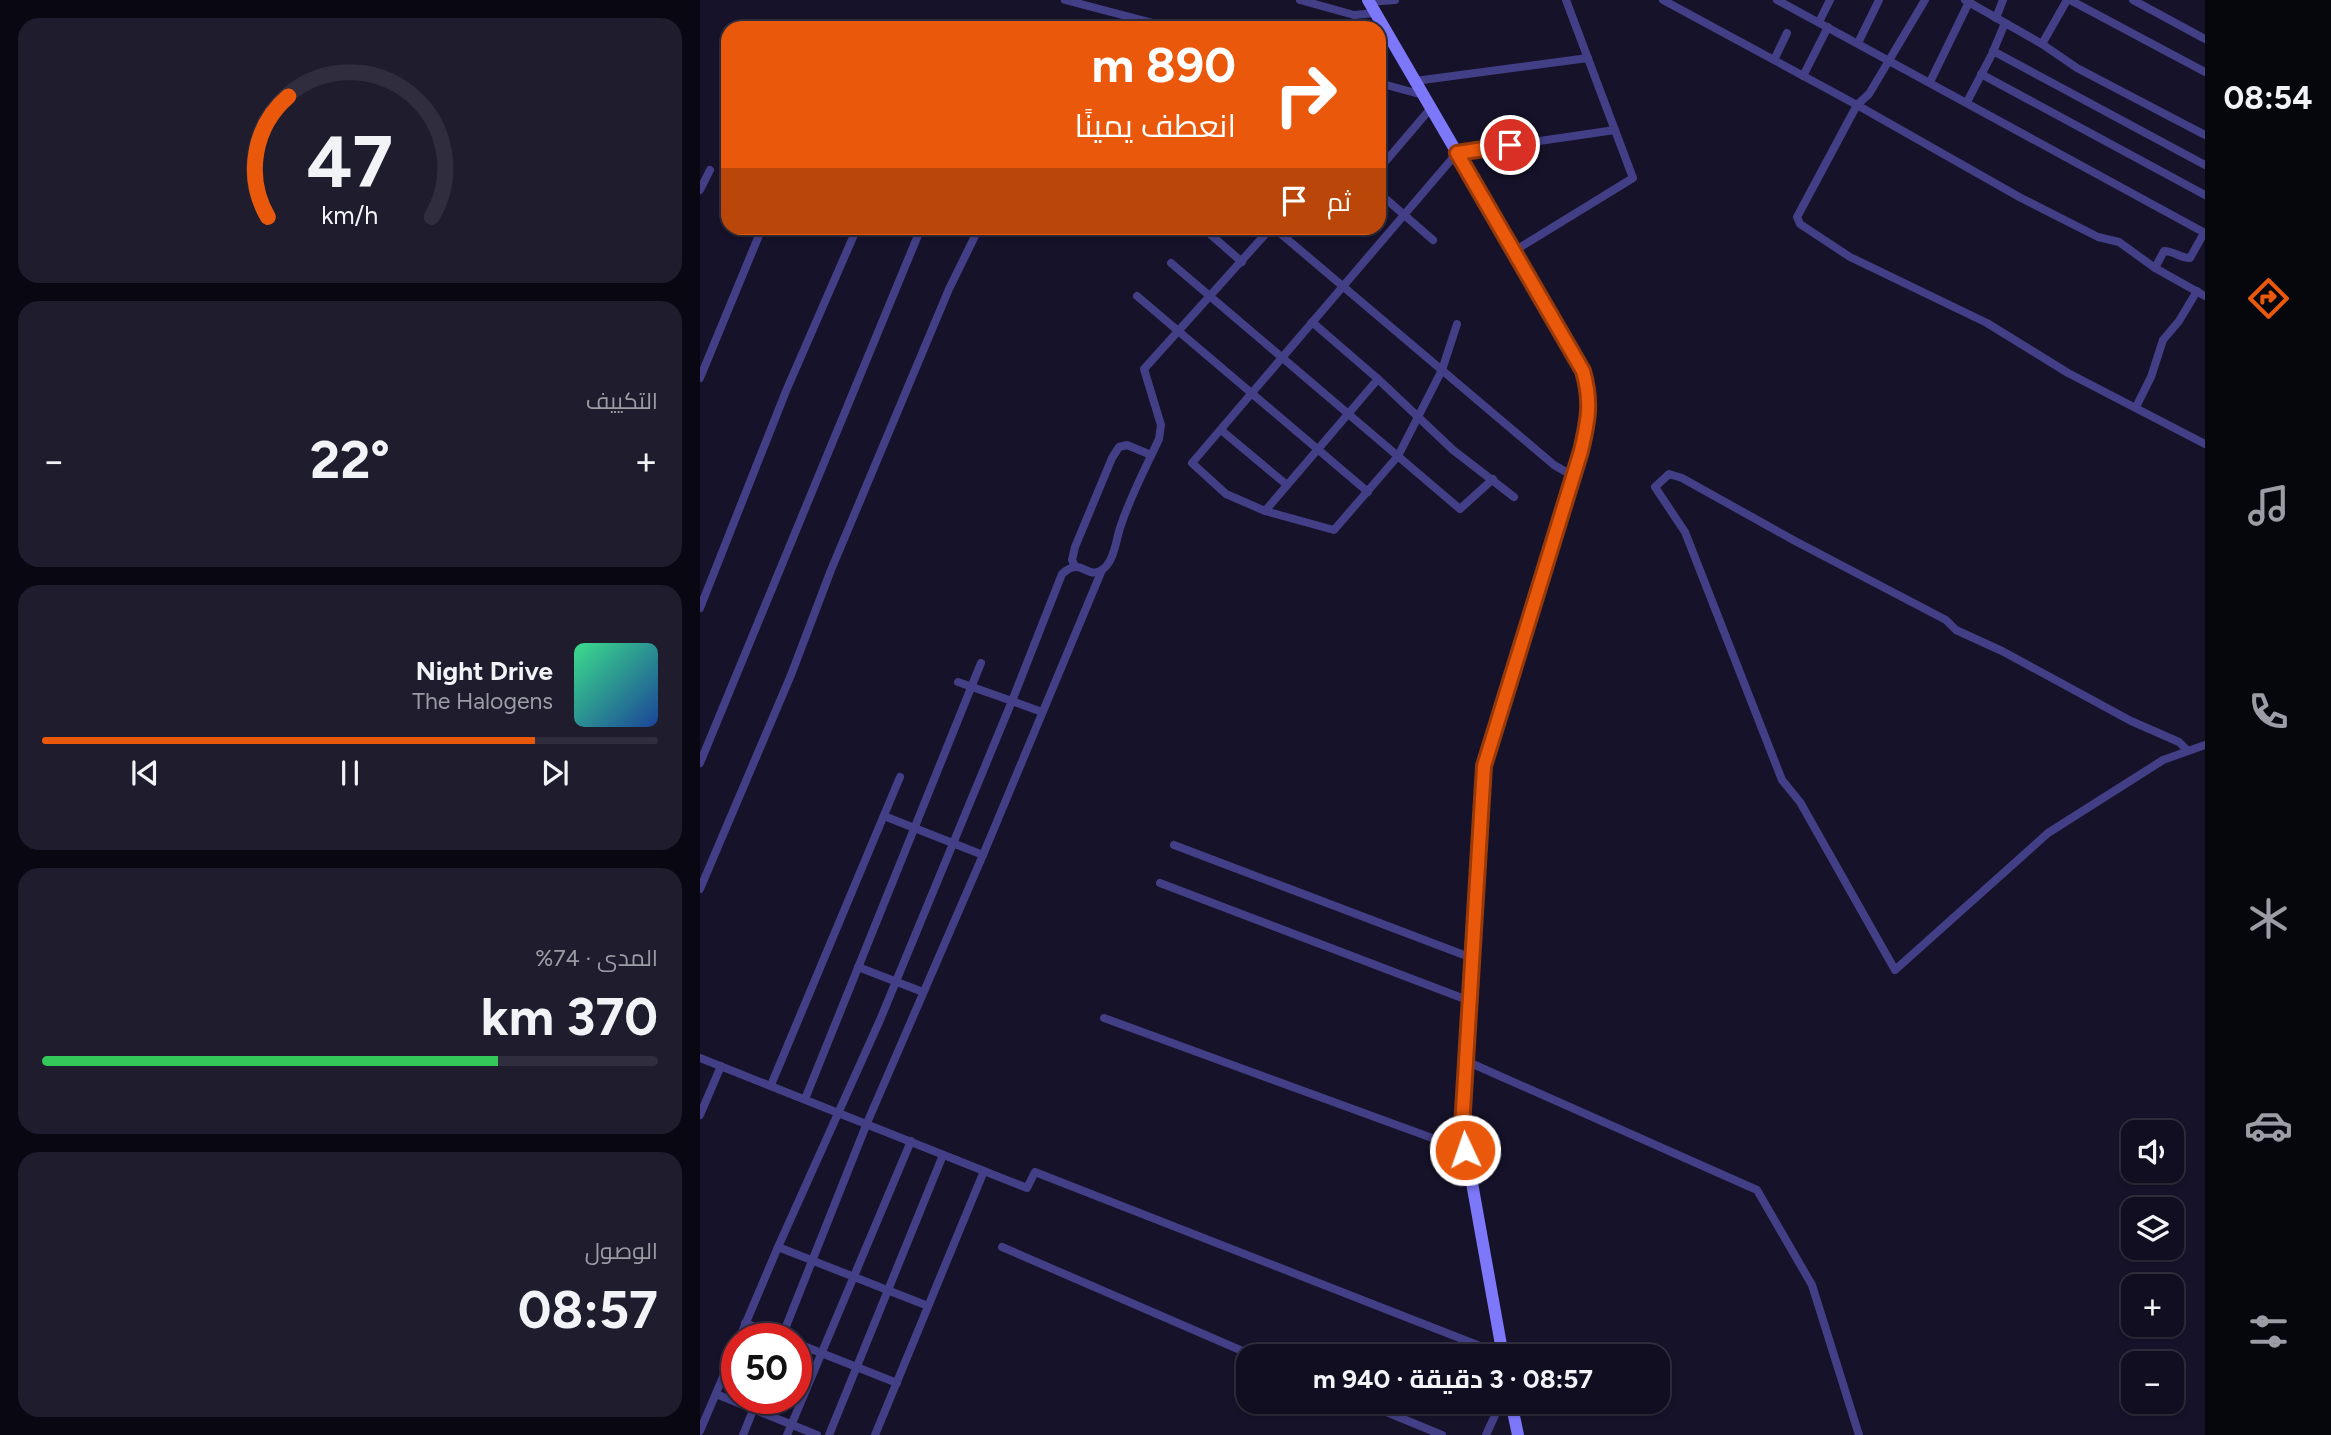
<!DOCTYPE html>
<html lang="ar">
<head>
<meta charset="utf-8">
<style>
	body { margin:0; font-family:Figtree,Cairo,sans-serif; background:#1e1c2d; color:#f1f3f6; direction:rtl; height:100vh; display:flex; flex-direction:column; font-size:26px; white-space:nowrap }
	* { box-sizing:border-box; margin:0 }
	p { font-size:23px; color:#9c9ca5 }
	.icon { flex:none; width:38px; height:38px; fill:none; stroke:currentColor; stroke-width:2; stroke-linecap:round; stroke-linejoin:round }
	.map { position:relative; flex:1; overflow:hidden; direction:ltr }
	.side { display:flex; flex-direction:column; gap:18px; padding:18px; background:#090812; width:700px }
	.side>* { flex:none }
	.banner { position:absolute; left:21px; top:21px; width:665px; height:214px; border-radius:21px; box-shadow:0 2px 5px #0004,0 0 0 2px #302e3e; direction:rtl; background:#ea580c; color:#fff; overflow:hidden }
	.controls { position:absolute; left:1421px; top:1120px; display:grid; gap:14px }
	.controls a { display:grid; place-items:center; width:63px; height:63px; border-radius:14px; background:#100e20; box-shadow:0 2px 5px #0004,0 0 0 2px #302e3e; font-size:35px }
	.speed { position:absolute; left:21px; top:1323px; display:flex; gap:14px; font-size:35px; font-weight:700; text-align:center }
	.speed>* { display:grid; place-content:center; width:91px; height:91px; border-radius:50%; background:#100e20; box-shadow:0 2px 5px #0004,0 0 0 2px #302e3e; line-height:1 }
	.speed .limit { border:10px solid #d22; background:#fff; color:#111 }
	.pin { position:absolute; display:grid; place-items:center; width:60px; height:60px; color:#fff; margin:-30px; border:4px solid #fff; border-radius:50%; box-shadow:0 2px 7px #0007 }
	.me { position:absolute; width:77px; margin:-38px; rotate:357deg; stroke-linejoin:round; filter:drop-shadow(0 0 5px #0008) }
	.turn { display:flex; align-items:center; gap:24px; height:147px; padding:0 35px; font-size:32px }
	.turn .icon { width:91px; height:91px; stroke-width:2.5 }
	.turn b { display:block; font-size:49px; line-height:60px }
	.then { display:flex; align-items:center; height:66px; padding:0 35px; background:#0003; gap:14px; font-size:26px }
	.big { font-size:52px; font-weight:700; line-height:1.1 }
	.side .tile { flex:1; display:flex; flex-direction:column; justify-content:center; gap:10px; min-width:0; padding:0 24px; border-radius:21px; background:#1e1c2d }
	.side .dial { align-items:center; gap:0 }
	.dial svg { height:182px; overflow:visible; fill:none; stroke:#302e3e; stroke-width:7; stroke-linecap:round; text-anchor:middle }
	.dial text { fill:#f1f3f6; stroke:none }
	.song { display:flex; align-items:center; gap:21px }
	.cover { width:84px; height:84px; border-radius:10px; background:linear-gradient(135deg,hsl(150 70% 55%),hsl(220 70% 35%)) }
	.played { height:7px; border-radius:4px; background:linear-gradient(90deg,#ea580c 80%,#302e3e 80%) }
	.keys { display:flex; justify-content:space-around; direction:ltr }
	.heat { display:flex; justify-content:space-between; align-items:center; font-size:38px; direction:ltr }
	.charge { height:10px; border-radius:5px; background:linear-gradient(90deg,#34c759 74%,#302e3e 0) }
	.trip { position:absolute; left:536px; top:1344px; width:434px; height:70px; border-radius:21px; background:#100e20; box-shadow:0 2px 5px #0004,0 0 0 2px #302e3e; font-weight:700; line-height:70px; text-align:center; direction:rtl }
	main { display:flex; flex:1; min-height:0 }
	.dock { display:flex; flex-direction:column; width:126px; justify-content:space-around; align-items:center; background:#06060d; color:#9c9ca5 }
	.dock .icon { width:49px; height:49px }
	.dock .current { color:#ea580c }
	.dock b { font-size:32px; color:#f1f3f6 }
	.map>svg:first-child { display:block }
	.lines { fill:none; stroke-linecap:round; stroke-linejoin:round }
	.street { stroke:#433f86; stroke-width:8 }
	.secondary { stroke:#7c78f9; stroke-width:12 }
	.route-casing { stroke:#983908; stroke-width:18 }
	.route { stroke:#ea580c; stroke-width:12 }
</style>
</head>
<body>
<main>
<nav class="dock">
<b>08:54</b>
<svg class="icon current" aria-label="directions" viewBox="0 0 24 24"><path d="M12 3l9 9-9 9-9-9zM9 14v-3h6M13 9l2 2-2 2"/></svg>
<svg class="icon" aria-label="music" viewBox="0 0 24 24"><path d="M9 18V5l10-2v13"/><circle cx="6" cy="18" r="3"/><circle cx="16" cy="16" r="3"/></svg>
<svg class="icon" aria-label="phone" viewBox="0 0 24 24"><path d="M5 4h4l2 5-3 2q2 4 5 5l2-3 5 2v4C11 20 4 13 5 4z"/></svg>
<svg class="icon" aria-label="climate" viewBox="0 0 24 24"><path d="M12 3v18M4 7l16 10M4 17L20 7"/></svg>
<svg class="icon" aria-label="car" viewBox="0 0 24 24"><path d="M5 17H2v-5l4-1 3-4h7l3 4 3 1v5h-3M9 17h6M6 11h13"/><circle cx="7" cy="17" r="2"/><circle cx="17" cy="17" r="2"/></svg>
<svg class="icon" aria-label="filters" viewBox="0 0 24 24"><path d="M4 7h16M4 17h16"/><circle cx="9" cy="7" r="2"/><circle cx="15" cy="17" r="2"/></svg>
</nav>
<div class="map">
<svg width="1505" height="1435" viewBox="0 0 1505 1435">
	<rect width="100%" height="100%" fill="#16122a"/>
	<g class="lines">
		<g class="street">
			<path d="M365,0L472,28"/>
			<path d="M600,0L654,15L675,13"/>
			<path d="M963,0L1157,105L1321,198L1398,237L1419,242L1455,268L1505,296"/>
			<path d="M1077,0L1505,233"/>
			<path d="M1225,0L1169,94L1157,105L1097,217L1100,224L1150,257L1287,323L1368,373L1505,444"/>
			<path d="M1265,0L1342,44L1377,68L1505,135"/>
			<path d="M1370,0L1505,72"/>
			<path d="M1433,0L1505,39"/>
			<path d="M669,2L695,0"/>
			<path d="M1296,18L1303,0"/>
			<path d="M1119,22L1130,0"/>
			<path d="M1158,43L1179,0"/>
			<path d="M1342,44L1367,0"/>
			<path d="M1293,51L1505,165"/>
			<path d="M1074,60L1087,33"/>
			<path d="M1281,74L1505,195"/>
			<path d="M1103,76L1128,27"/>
			<path d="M715,81L888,58"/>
			<path d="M1230,82L1270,0"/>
			<path d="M679,83L723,95"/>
			<path d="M1267,102L1292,54L1305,23"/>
			<path d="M679,169L731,108"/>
			<path d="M0,190L10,170"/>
			<path d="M679,193L733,240"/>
			<path d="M503,228L542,262"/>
			<path d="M574,228L854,465L873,476"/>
			<path d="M814,251L933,178L866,0"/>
			<path d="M471,263L760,509L793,479"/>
			<path d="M1455,268L1464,251C1474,251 1480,258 1490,258L1504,233"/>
			<path d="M437,296L668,492"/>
			<path d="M612,322L678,379L753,450L814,497"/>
			<path d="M757,324L742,370L698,456L634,530L565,511L526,494L492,463L757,153L915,130"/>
			<path d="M0,378L62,228"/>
			<path d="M1436,407L1451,377L1463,340L1479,321L1497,291"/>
			<path d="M521,430L587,485"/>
			<path d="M565,511L678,379"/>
			<path d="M375,566L372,560L375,547L412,458L419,447L427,445L451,455"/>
			<path d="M0,608L86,391L157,228"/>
			<path d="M258,682L312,701L362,574C382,556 386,580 402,570C415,561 416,538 421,525C431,495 446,467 459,439L461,425L444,369L571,228"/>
			<path d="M1488,751L1479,742L1431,721L1302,651L1256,630L1246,620L1095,541L982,478L969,474L955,487L985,532L1082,780L1100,802L1195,970L1348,833L1463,760L1505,745"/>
			<path d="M0,763L221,228"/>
			<path d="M184,816L283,855"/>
			<path d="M474,845L772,958"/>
			<path d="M460,883L770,1001"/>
			<path d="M0,889L91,675L131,570L249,289L275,236"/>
			<path d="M158,967L223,992"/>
			<path d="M404,1018L765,1150"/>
			<path d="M0,1058L284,1171L175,1435"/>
			<path d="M766,1061L1057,1190L1112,1285L1159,1435"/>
			<path d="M71,1085L200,777"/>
			<path d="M105,1099L281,663"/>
			<path d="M0,1115L21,1066"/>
			<path d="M284,1171L327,1188L335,1172L803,1355"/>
			<path d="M78,1247L228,1306"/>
			<path d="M302,1247L554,1356"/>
			<path d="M45,1323L85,1339"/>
			<path d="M39,1339L78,1247L180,1020L312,701L342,712"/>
			<path d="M81,1339L167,1123L283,855L402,570"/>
			<path d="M96,1343L197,1383"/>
			<path d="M16,1394L117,1435"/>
			<path d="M662,1402L742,1435"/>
			<path d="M0,1431L37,1344"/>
			<path d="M43,1435L58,1398"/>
			<path d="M87,1435L211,1141"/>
			<path d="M129,1435L243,1155"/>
			<path d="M786,1435L801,1402"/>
		</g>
		<g class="secondary">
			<path d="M668,0L873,352C893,389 891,411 881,451L784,766L762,1127L803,1356"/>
			<path d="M811,1402L818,1435"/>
		</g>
	</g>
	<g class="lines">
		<defs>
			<path id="route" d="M765,1150L762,1127L784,766L881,451C888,421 892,402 883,371L757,153L810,145"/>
		</defs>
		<use href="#route" class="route-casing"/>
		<use href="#route" class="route"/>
	</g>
</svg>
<div class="controls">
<a><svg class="icon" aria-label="sound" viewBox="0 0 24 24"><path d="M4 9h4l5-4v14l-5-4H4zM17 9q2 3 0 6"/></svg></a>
<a><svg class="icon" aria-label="layers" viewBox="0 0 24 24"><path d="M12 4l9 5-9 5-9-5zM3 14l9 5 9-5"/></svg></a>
<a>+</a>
<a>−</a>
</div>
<div class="speed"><div class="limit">50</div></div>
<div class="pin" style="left:810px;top:145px;background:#d93025"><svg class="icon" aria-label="arrive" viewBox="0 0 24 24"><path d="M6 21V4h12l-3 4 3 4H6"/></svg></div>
<svg class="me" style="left:765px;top:1150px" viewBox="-20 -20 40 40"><circle r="17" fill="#ea580c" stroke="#fff" stroke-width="3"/><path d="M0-11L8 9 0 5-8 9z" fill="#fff"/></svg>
<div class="trip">08:57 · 3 دقيقة · 940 m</div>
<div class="banner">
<div class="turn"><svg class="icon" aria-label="right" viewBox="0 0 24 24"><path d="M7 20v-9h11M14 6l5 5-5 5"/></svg><div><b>890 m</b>انعطف يمينًا</div></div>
<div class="then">ثم<svg class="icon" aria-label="arrive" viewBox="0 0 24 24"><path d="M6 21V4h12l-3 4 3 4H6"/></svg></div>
</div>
</div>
<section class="side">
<div class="tile dial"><svg viewBox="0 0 100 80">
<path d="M14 69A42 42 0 1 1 86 69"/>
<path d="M14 69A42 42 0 0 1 23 16" stroke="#ea580c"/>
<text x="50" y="56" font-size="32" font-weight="700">47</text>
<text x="50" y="72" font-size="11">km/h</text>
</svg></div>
<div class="tile"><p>التكييف</p>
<div class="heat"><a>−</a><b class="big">22°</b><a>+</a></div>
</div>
<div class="tile">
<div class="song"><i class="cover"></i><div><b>Night Drive</b><p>The Halogens</p></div></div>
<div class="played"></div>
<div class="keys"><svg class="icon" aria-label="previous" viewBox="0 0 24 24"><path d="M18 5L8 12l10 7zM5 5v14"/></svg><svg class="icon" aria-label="pause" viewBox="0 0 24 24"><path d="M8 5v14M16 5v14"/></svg><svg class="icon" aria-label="next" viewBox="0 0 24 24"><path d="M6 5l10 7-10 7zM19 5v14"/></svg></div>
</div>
<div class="tile"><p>المدى · 74%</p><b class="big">370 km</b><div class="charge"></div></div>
<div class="tile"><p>الوصول</p><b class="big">08:57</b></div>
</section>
</main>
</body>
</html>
